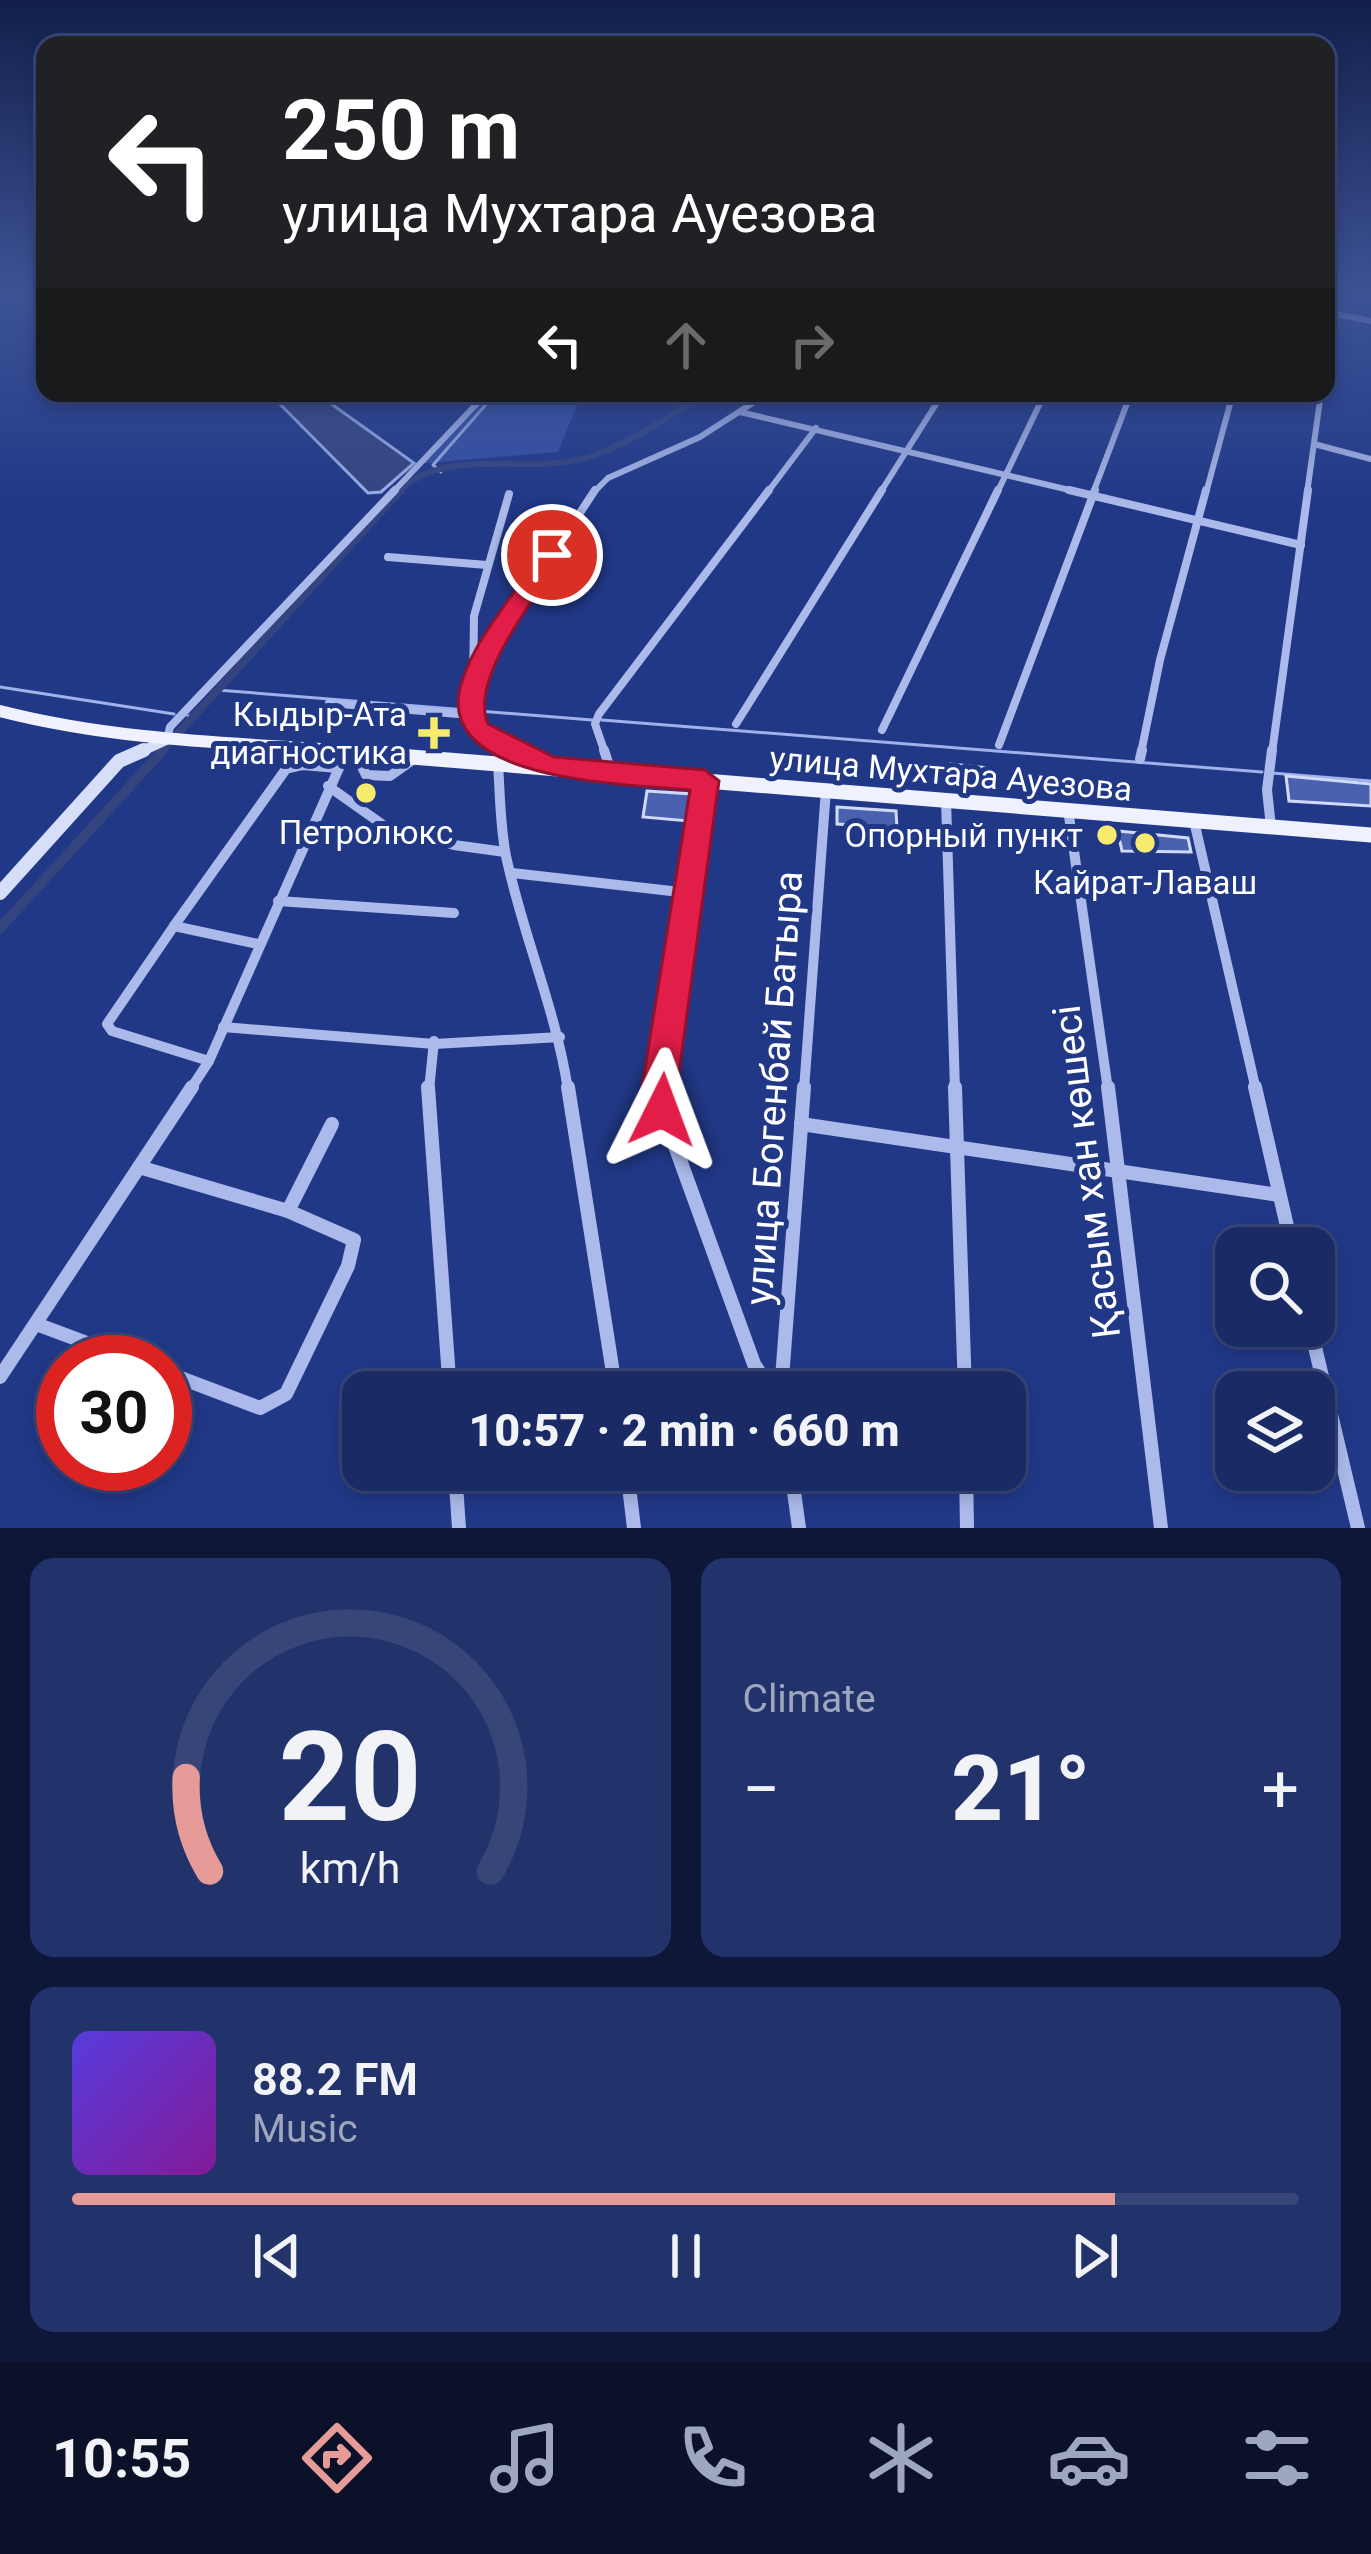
<!DOCTYPE html>
<html lang="en">
<head>
<meta charset="utf-8">
<style>
	body { margin:0; font-family:Roboto,sans-serif; background:#22326b; color:#f1f3f6; height:100vh; display:flex; flex-direction:column; font-size:45px; white-space:nowrap }
	* { box-sizing:border-box; margin:0 }
	p { font-size:39px; color:#9fa7bf }
	.icon { flex:none; width:66px; height:66px; fill:none; stroke:currentColor; stroke-width:2; stroke-linecap:round; stroke-linejoin:round }
	.map { position:relative; height:1528px; overflow:hidden }
	.side { display:flex; flex-direction:column; gap:30px; padding:30px; background:#0e1738; flex:1 }
	.side>* { flex:none }
	.banner { position:absolute; left:36px; top:36px; width:1299px; height:366px; border-radius:24px; box-shadow:0 6px 18px #0003,0 0 0 3px #374679; background:#202124; color:#fff; overflow:hidden }
	.buttons { position:absolute; left:1215px; top:1227px; display:grid; gap:24px }
	.buttons a { display:grid; place-items:center; width:120px; height:120px; border-radius:24px; background:#192a65; box-shadow:0 6px 18px #0003,0 0 0 3px #374679; font-size:60px }
	.speed { position:absolute; left:36px; top:1335px; display:flex; gap:24px; font-size:60px; font-weight:700; text-align:center }
	.speed>* { display:grid; place-content:center; width:156px; height:156px; border-radius:50%; background:#192a65; box-shadow:0 6px 18px #0003,0 0 0 3px #374679; line-height:1 }
	.speed .limit { border:18px solid #d22; background:#fff; color:#111 }
	.pin { position:absolute; display:grid; place-items:center; width:102px; height:102px; color:#fff; margin:-51px; border:6px solid #fff; border-radius:50%; box-shadow:0 3px 12px #0007 }
	.me { position:absolute; width:132px; margin:-66px; rotate:3deg; stroke-linejoin:round; filter:drop-shadow(0 0 9px #0008) }
	.turn { display:flex; align-items:center; gap:42px; height:252px; padding:0 48px; font-size:54px }
	.turn .icon { width:156px; height:156px; stroke-width:2.5 }
	.turn b { display:block; font-size:84px; line-height:102px }
	.lanes { display:flex; align-items:center; height:114px; padding:0 48px; background:#0003; justify-content:center; gap:60px; direction:ltr }
	.lanes .off { opacity:.35 }
	.big { font-size:90px; font-weight:800; line-height:1.1 }
	.side .widget { flex:1; display:flex; flex-direction:column; justify-content:center; gap:18px; min-width:0; padding:0 42px; border-radius:24px; background:#22326b }
	.side .dial { align-items:center; gap:0 }
	.dial svg { height:312px; overflow:visible; fill:none; stroke:#374679; stroke-width:7; stroke-linecap:round; text-anchor:middle }
	.dial text { fill:#f1f3f6; stroke:none }
	.song { display:flex; align-items:center; gap:36px }
	.cover { width:144px; height:144px; border-radius:18px; background:linear-gradient(135deg,hsl(250 70% 55%),hsl(290 70% 35%)) }
	.played { height:12px; border-radius:6px; background:linear-gradient(90deg,#e69b98 85%,#374679 85%) }
	.keys { display:flex; justify-content:space-around; direction:ltr }
	.heat { display:flex; justify-content:space-between; align-items:center; font-size:66px; direction:ltr }
	.side .tiles { flex:1; display:grid; gap:30px; grid-template-columns:1fr 1fr }
	.widget:last-child { grid-column:span 2 }
	.trip { position:absolute; left:342px; top:1371px; width:684px; height:120px; border-radius:24px; background:#192a65; box-shadow:0 6px 18px #0003,0 0 0 3px #374679; font-weight:800; line-height:120px; text-align:center }
	.tabs { display:flex; height:192px; justify-content:space-around; align-items:center; background:#0a1128; color:#9fa7bf }
	.tabs .icon { width:84px; height:84px }
	.tabs .current { color:#e69b98 }
	.tabs b { font-size:54px; color:#f1f3f6 }
	.map>svg:first-child { display:block }
	.green { fill:#3550a4 }
	.water { fill:#34447f; stroke:#9fb2eb; stroke-width:3 }
	.lines { fill:none; stroke-linecap:round; stroke-linejoin:round }
	.stream { stroke:#9fb2eb; stroke-width:3 }
	.canal-far2 { stroke:#34447f; stroke-width:6 }
	.canal-far1 { stroke:#34447f; stroke-width:8 }
	.canal { stroke:#34447f; stroke-width:10 }
	.building { fill:#4a61af; stroke:#d0d9f7; stroke-width:3 }
	.street-far3 { stroke:#abbaea; stroke-width:6 }
	.street-far2 { stroke:#abbaea; stroke-width:8 }
	.street-far1 { stroke:#abbaea; stroke-width:10 }
	.street { stroke:#abbaea; stroke-width:14 }
	.secondary-far1 { stroke:#d6def8; stroke-width:10 }
	.secondary { stroke:#d6def8; stroke-width:14 }
	.primary-far1 { stroke:#eff2fe; stroke-width:12 }
	.primary { stroke:#eff2fe; stroke-width:15 }
	.route { fill:#e11d48; stroke:#92132f; stroke-width:3 }
	.poi-dot { fill:#f6eb6d; stroke:#213887; stroke-width:4.5 }
	.labels { text-anchor:middle; stroke-width:10; stroke-linejoin:round; paint-order:stroke }
	.poi-label { font-size:33px; fill:#fff; stroke:#213887; text-anchor:end }
	.street-label { font-size:33px; fill:#fff; stroke:#213887 }
	.near-street-label { font-size:39px; fill:#fff; stroke:#213887 }
</style>
</head>
<body>
<div class="map">
<svg width="1371" height="1528" viewBox="0 0 1371 1528">
	<rect width="100%" height="100%" fill="#213887"/>
	<path class="green" d="M482,393H582L558,452L416,464Z"/>
	<path class="water" d="M269,393H316L414,463L381,492L368,493Z"/>
	<g class="lines">
		<g class="stream">
			<path d="M441,472L433,465L496,393"/>
			<path d="M0,687L174,714"/>
			<path d="M217,690L592,720"/>
			<path d="M188,716H193"/>
			<path d="M602,720L1262,772"/>
			<path d="M1272,773L1371,781"/>
		</g>
		<path class="canal-far2" d="M398,493C442,445 528,475 585,458C629,445 668,417 707,393"/>
		<path class="canal-far1" d="M160,753L401,490"/>
		<path class="canal" d="M0,928L163,750"/>
	</g>
	<g class="building">
		<path d="M951,764L990,768L991,785L952,780Z"/>
		<path d="M1286,776L1371,784V806L1289,801Z"/>
		<path d="M647,791L692,794L688,821L643,817Z"/>
		<path d="M837,807L896,811L897,828L837,824Z"/>
		<path d="M1098,829L1188,838L1191,852L1122,851L1120,842H1102Z"/>
	</g>
	<g class="lines">
		<g class="street-far3">
			<path d="M1335,314L1371,321"/>
			<path d="M1326,361L1337,292"/>
			<path d="M740,412L1082,493"/>
			<path d="M1314,444L1371,459"/>
			<path d="M392,493L487,393"/>
			<path d="M593,493L608,478L700,437L768,393"/>
			<path d="M767,493L816,428"/>
			<path d="M880,493L943,393"/>
			<path d="M997,493L1045,393"/>
			<path d="M1093,493L1131,393"/>
			<path d="M1206,493L1233,393"/>
			<path d="M1307,493L1321,393"/>
		</g>
		<g class="street-far2">
			<path d="M1069,490L1301,545"/>
			<path d="M388,557L487,565"/>
			<path d="M473,687L474,616L509,494"/>
			<path d="M329,703L470,715"/>
			<path d="M736,724L882,490"/>
			<path d="M882,730L998,490"/>
			<path d="M167,739L170,727L395,490"/>
			<path d="M999,745L1095,490"/>
			<path d="M520,753C469,727 466,711 484,659L595,490"/>
			<path d="M605,753L595,724L599,714L769,490"/>
			<path d="M1141,753L1160,660L1206,490"/>
			<path d="M1272,753L1308,490"/>
		</g>
		<g class="street-far1">
			<path d="M354,750L366,775L390,776L414,759"/>
			<path d="M514,750L544,765"/>
			<path d="M604,750L611,772"/>
			<path d="M1140,759L1142,750"/>
			<path d="M498,763C500,793 500,826 506,856C523,936 556,1010 568,1090"/>
			<path d="M328,786L386,827L454,845L505,852"/>
			<path d="M946,800L955,1090"/>
			<path d="M1068,809L1108,1090"/>
			<path d="M1194,821L1256,1090"/>
			<path d="M1271,827L1267,790L1272,750"/>
			<path d="M512,873L689,893"/>
			<path d="M278,901L454,913"/>
			<path d="M174,926L107,1024L112,1031L209,1061"/>
			<path d="M258,944L174,926L286,769L303,765L337,768"/>
			<path d="M223,1027L434,1044L560,1037"/>
			<path d="M190,1090L209,1061L347,750"/>
			<path d="M429,1090L434,1041"/>
			<path d="M659,1090L705,781"/>
			<path d="M804,1090L826,789"/>
		</g>
		<g class="street">
			<path d="M428,1087L450,1392"/>
			<path d="M568,1087L616,1392"/>
			<path d="M659,1087L662,1110L754,1364L772,1392"/>
			<path d="M955,1087L965,1392"/>
			<path d="M1108,1087L1161,1528"/>
			<path d="M1255,1087L1292,1248"/>
			<path d="M801,1124L1279,1195"/>
			<path d="M139,1167L288,1211L354,1240L348,1266L286,1394L260,1408L165,1372"/>
			<path d="M288,1211L332,1124"/>
			<path d="M36,1324L138,1362"/>
			<path d="M1310,1326L1358,1528"/>
			<path d="M0,1377L192,1087"/>
			<path d="M781,1392L804,1087"/>
			<path d="M455,1470L459,1528"/>
			<path d="M627,1470L634,1528"/>
			<path d="M791,1470L799,1528"/>
			<path d="M966,1470L967,1528"/>
		</g>
		<path class="secondary-far1" d="M138,753L166,740"/>
		<path class="secondary" d="M0,893L119,761L144,750"/>
		<path class="primary-far1" d="M0,711C125,743 250,743 378,753"/>
		<path class="primary" d="M325,750L1371,835"/>
	</g>
	<linearGradient id="sky" x2="0" y2="1"><stop stop-color="#121f4a"/><stop offset="0.58" stop-color="#3d5396"/><stop offset="1" stop-color="#3d5396" stop-opacity="0"/></linearGradient>
	<rect width="1371" height="506" fill="url(#sky)"/>
	<path class="route" d="M552,549L563,555C539,593 468,679 488,724L554,757L705,770L719,781L677,1087L680,1110L674,1123L662,1128L649,1123L642,1087L690,790C630,784 432,783 461,684C475,637 517,591 544,551Z"/>
	<g class="poi-dot">
		<path d="M428 715h12v12h12v12h-12v12h-12v-12h-12v-12h12z"/>
		<circle cx="366" cy="793" r="12"/>
		<circle cx="1107" cy="835" r="12"/>
		<circle cx="1145" cy="843" r="12"/>
	</g>
	<g class="labels">
		<g class="poi-label">
			<text x="407" y="726">Кыдыр-Ата<tspan x="407" dy="38">диагностика</tspan></text>
			<text x="366" y="844" text-anchor="middle">Петролюкс</text>
			<text x="1083" y="847">Опорный пункт</text>
			<text x="1145" y="894" text-anchor="middle">Кайрат-Лаваш</text>
		</g>
		<g class="street-label">
			<text transform="translate(951 773) rotate(5)" y="12">улица Мухтара Ауезова</text>
		</g>
		<g class="near-street-label">
			<text transform="translate(773 1088) rotate(-86)" y="14">улица Богенбай Батыра</text>
			<text transform="translate(1086 1172) rotate(-97)" y="14">Қасым хан көшесі</text>
		</g>
	</g>
</svg>
<div class="buttons">
<a><svg class="icon" aria-label="search" viewBox="0 0 24 24"><circle cx="10" cy="10" r="6"/><path d="M15 15l6 6"/></svg></a>
<a><svg class="icon" aria-label="layers" viewBox="0 0 24 24"><path d="M12 4l9 5-9 5-9-5zM3 14l9 5 9-5"/></svg></a>
</div>
<div class="speed"><div class="limit">30</div></div>
<div class="pin" style="left:552px;top:555px;background:#d93025"><svg class="icon" aria-label="arrive" viewBox="0 0 24 24"><path d="M6 21V4h12l-3 4 3 4H6"/></svg></div>
<svg class="me" style="left:662px;top:1110px" viewBox="-20 -20 40 40"><path d="M0-17L14 15 0 8-14 15z" fill="#e11d48" stroke="#fff" stroke-width="4"/></svg>
<div class="trip">10:57 · 2 min · 660 m</div>
<div class="banner">
<div class="turn"><svg class="icon" aria-label="left" viewBox="0 0 24 24"><path d="M17 20v-9H6M10 6l-5 5 5 5"/></svg><div><b>250 m</b>улица Мухтара Ауезова</div></div>
<div class="lanes"><svg class="icon" aria-label="left" viewBox="0 0 24 24"><path d="M17 20v-9H6M10 6l-5 5 5 5"/></svg><svg class="icon off" aria-label="ahead" viewBox="0 0 24 24"><path d="M12 20V5M6 11l6-6 6 6"/></svg><svg class="icon off" aria-label="right" viewBox="0 0 24 24"><path d="M7 20v-9h11M14 6l5 5-5 5"/></svg></div>
</div>
</div>
<section class="side">
<div class="tiles">
<div class="widget dial"><svg viewBox="0 0 100 80">
<path d="M14 69A42 42 0 1 1 86 69"/>
<path d="M14 69A42 42 0 0 1 8 45" stroke="#e69b98"/>
<text x="50" y="56" font-size="32" font-weight="700">20</text>
<text x="50" y="72" font-size="11">km/h</text>
</svg></div>
<div class="widget"><p>Climate</p>
<div class="heat"><a>−</a><b class="big">21°</b><a>+</a></div>
</div>
<div class="widget">
<div class="song"><i class="cover"></i><div><b>88.2 FM</b><p>Music</p></div></div>
<div class="played"></div>
<div class="keys"><svg class="icon" aria-label="previous" viewBox="0 0 24 24"><path d="M18 5L8 12l10 7zM5 5v14"/></svg><svg class="icon" aria-label="pause" viewBox="0 0 24 24"><path d="M8 5v14M16 5v14"/></svg><svg class="icon" aria-label="next" viewBox="0 0 24 24"><path d="M6 5l10 7-10 7zM19 5v14"/></svg></div>
</div>
</div>
</section>
<nav class="tabs">
<b>10:55</b>
<svg class="icon current" aria-label="directions" viewBox="0 0 24 24"><path d="M12 3l9 9-9 9-9-9zM9 14v-3h6M13 9l2 2-2 2"/></svg>
<svg class="icon" aria-label="music" viewBox="0 0 24 24"><path d="M9 18V5l10-2v13"/><circle cx="6" cy="18" r="3"/><circle cx="16" cy="16" r="3"/></svg>
<svg class="icon" aria-label="phone" viewBox="0 0 24 24"><path d="M5 4h4l2 5-3 2q2 4 5 5l2-3 5 2v4C11 20 4 13 5 4z"/></svg>
<svg class="icon" aria-label="climate" viewBox="0 0 24 24"><path d="M12 3v18M4 7l16 10M4 17L20 7"/></svg>
<svg class="icon" aria-label="car" viewBox="0 0 24 24"><path d="M5 17H2v-5l4-1 3-4h7l3 4 3 1v5h-3M9 17h6M6 11h13"/><circle cx="7" cy="17" r="2"/><circle cx="17" cy="17" r="2"/></svg>
<svg class="icon" aria-label="filters" viewBox="0 0 24 24"><path d="M4 7h16M4 17h16"/><circle cx="9" cy="7" r="2"/><circle cx="15" cy="17" r="2"/></svg>
</nav>
</body>
</html>
